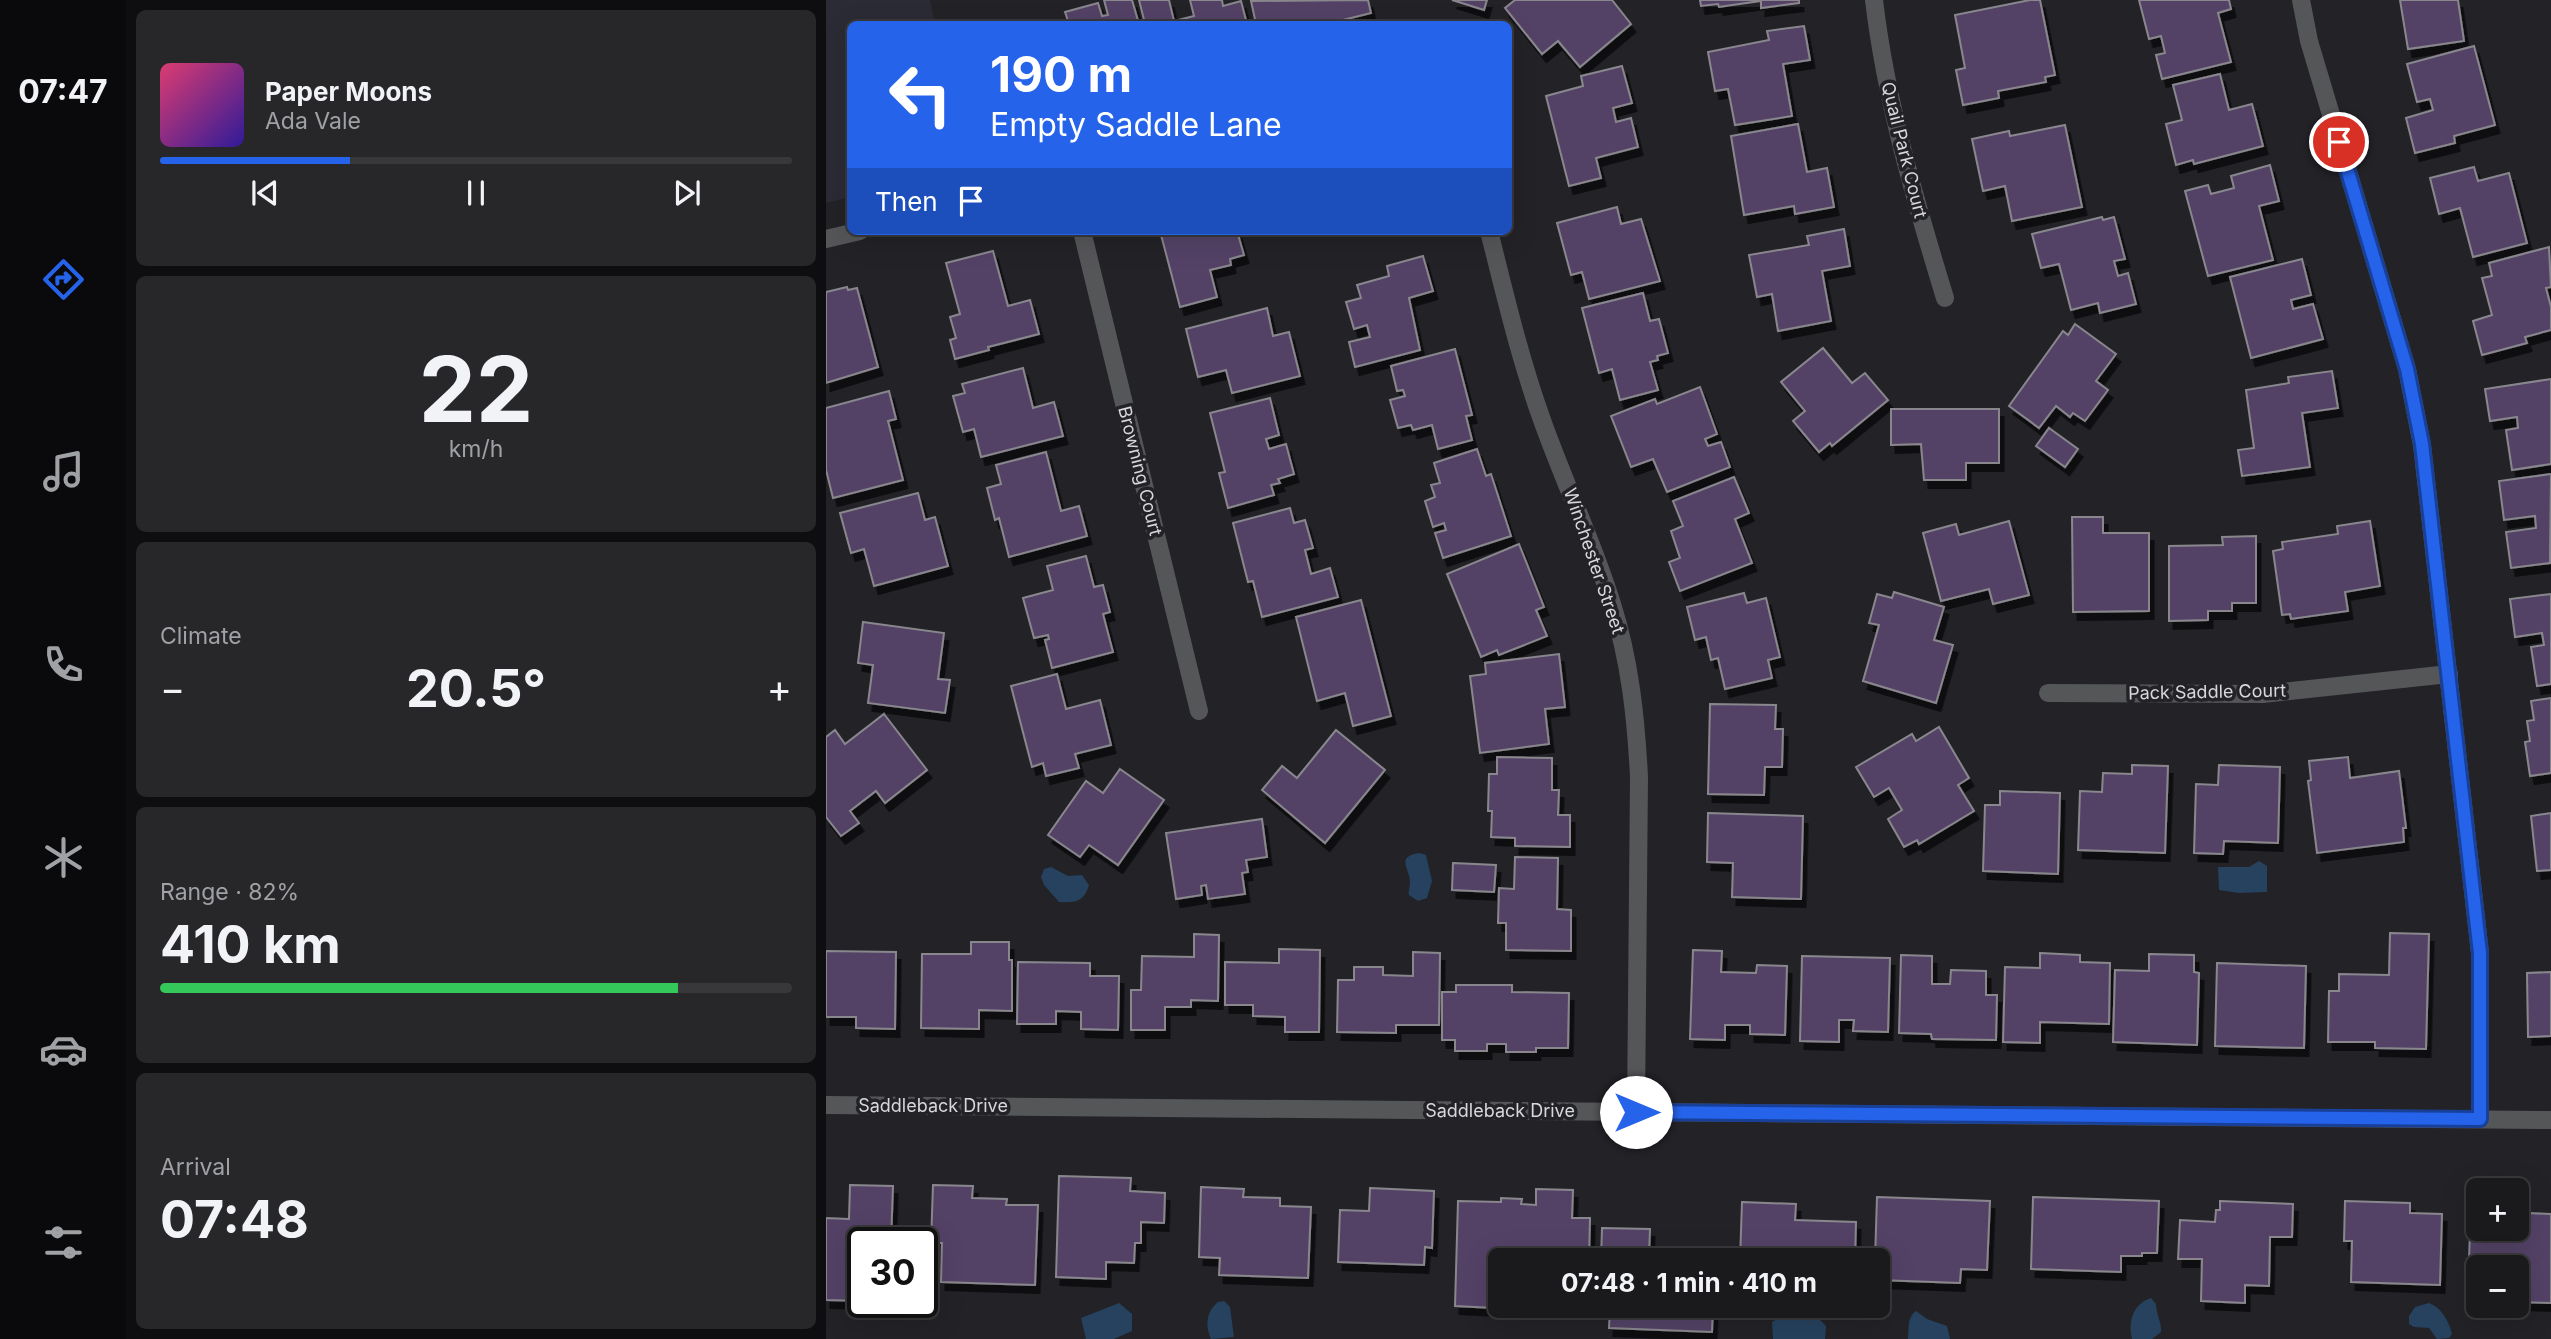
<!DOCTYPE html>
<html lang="en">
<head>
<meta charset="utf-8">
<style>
	body { margin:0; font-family:Inter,sans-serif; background:#27272a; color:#f1f3f6; height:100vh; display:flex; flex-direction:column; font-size:26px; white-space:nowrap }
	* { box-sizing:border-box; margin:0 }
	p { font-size:23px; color:#9fa1a4 }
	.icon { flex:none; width:38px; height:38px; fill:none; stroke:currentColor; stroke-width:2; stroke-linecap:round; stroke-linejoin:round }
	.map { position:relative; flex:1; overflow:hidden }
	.side { display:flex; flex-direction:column; gap:10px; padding:10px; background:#0e0e10; width:700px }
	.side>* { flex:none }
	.hud { position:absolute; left:21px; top:21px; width:665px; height:214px; border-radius:10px; box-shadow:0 7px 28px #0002,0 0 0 2px #38383b; background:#2563eb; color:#fff; overflow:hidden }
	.buttons { position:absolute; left:1640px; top:1178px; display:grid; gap:14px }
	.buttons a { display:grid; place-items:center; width:63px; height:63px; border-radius:10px; background:#1a1a1d; box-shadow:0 7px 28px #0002,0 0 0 2px #38383b; font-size:35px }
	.speed { position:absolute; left:21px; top:1227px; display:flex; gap:14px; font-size:35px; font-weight:700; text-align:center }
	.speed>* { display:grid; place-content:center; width:91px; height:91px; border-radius:50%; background:#1a1a1d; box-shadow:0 7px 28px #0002,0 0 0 2px #38383b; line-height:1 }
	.speed .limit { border:4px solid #111; border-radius:10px; background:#fff; color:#111 }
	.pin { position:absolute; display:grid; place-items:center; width:60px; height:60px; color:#fff; margin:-30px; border:4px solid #fff; border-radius:50%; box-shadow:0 2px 7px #0007 }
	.me { position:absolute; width:77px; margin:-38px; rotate:90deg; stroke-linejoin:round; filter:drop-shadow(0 0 5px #0008) }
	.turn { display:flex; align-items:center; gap:24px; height:147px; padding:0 28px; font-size:32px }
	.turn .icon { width:91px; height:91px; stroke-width:2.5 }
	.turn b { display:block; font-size:49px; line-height:60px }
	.then { display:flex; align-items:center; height:66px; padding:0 28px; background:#0003; gap:14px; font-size:26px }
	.big { font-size:52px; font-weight:700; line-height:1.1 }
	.side .widget { flex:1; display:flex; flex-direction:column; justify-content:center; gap:10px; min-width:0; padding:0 24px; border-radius:10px; background:#27272a }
	.side .dial { align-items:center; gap:0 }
	.dial b { font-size:91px; line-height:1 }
	.song { display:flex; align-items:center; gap:21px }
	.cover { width:84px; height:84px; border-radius:10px; background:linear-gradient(135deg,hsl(340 70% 55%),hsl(250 70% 35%)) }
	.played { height:7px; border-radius:4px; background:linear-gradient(90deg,#2563eb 30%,#38383b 30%) }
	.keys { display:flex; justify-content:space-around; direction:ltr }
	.heat { display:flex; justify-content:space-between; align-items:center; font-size:38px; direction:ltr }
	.charge { height:10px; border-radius:5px; background:linear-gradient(90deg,#34c759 82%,#38383b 0) }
	.trip { position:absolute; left:662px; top:1248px; width:402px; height:70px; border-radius:10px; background:#1a1a1d; box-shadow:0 7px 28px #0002,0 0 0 2px #38383b; font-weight:700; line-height:70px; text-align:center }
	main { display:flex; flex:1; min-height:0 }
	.tab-bar { display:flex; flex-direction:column; width:126px; justify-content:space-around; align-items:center; background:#0a0a0c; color:#9fa1a4 }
	.tab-bar .icon { width:49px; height:49px }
	.tab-bar .on { color:#2563eb }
	.tab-bar b { font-size:32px; color:#f1f3f6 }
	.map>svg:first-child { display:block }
	.built { fill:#2b2b35 }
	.water { fill:#26425e }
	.building { fill:#524366; stroke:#89878d; stroke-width:2; filter:url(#shadow) }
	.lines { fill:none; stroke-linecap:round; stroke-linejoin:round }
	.street { stroke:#555658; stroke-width:18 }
	.route-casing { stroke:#184099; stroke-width:18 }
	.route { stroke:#2563eb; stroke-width:12 }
	.labels { text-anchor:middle; stroke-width:7; stroke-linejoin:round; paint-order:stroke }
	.street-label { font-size:18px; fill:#d8d8db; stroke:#222227 }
</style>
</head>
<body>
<main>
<nav class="tab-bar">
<b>07:47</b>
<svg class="icon on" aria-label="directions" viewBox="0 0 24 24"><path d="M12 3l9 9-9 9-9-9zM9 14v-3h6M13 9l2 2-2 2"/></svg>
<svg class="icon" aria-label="music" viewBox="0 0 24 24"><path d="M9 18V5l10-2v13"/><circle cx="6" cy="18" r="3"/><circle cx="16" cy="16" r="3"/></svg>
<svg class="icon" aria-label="phone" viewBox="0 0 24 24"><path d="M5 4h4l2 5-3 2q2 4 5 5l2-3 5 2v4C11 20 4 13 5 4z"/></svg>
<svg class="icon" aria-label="climate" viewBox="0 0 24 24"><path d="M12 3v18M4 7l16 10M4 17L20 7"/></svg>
<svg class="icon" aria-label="car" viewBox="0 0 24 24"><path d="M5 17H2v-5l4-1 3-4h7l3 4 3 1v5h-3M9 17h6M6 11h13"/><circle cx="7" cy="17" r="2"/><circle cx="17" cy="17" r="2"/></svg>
<svg class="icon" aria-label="filters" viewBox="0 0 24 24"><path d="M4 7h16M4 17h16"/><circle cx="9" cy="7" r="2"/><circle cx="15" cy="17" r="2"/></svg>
</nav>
<section class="side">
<div class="widget">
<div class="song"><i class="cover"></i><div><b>Paper Moons</b><p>Ada Vale</p></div></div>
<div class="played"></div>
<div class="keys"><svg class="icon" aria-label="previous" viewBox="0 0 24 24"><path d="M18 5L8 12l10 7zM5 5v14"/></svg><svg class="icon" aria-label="pause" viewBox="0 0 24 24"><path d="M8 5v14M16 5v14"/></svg><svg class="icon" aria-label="next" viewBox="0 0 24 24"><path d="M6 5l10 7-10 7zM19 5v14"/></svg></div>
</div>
<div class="widget dial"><b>22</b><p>km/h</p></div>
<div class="widget"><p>Climate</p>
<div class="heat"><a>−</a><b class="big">20.5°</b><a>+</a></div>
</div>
<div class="widget"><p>Range · 82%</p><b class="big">410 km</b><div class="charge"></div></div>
<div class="widget"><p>Arrival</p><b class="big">07:48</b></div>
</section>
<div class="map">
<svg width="1725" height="1339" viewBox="0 0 1725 1339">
	<defs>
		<filter id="shadow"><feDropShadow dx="4.5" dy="8" stdDeviation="0" flood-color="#0009"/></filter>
	</defs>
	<rect width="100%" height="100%" fill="#222227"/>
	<path class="built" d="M0,0H104L109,24H24V197L0,203Z"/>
	<g class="water">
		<path d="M593,853L600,855L606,881L601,898L592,901L583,895C582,891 584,887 584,882C584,868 569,857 593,853Z"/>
		<path d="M1433,861L1441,866V892L1413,893L1393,890L1392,867H1423Z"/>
		<path d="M225,867L242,876L256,875L263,885C258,902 249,903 233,902L218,885L215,877L218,869Z"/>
		<path d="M1325,1298L1330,1304C1330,1315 1336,1322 1335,1332L1326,1339H1306C1302,1321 1307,1304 1325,1298Z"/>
		<path d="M398,1301L404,1307L408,1337L385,1339C379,1325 380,1312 392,1302Z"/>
		<path d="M293,1303L306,1314V1331L288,1339H260L255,1318Z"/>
		<path d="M1603,1303C1615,1307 1623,1321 1626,1334L1623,1338L1611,1339L1603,1328L1588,1327L1583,1324V1316L1589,1307Z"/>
		<path d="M1090,1311L1101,1319L1121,1326L1124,1339H1082C1083,1329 1081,1317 1090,1311Z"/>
		<path d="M951,1319L994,1320L1000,1326L999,1339H947L946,1322Z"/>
	</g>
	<g class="building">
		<path d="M278,0H306L313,24H243L239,12L272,3L276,16L282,15Z"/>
		<path d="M313,0H343L348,21L368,16L364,0H396L397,6L415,1L421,24H319Z"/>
		<path d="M542,0L545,13L501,24H430L425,1Z"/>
		<path d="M626,0H661L658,10Z"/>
		<path d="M689,0H786L805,24L754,67L732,41L716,54L679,8Z"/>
		<path d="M874,0H973V3L935,8V1L893,7L892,4L875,6Z"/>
		<path d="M1204,0H1214L1229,75L1219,77L1220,82L1172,91L1173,98L1137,105L1130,70L1139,68L1129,15Z"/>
		<path d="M1313,0H1403L1405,9L1392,13L1405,62L1336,79L1330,55L1339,53L1335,36L1323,39Z"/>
		<path d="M1574,0H1632L1638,41L1582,49Z"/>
		<path d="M978,26L984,60L957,64L966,116L909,125L902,89L889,91L882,52L943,40L941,31Z"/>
		<path d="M1648,46L1669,125L1628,136L1629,143L1589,153L1580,118L1607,110L1604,99L1591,102L1581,64Z"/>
		<path d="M796,66L806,103L787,108L790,122L805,118L812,147L770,158L775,178L743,186L720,96L757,86L755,76Z"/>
		<path d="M1394,74L1403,110L1426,104L1437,146L1368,164L1367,160L1350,165L1340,124L1356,120L1347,85Z"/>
		<path d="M972,124L981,172L1001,168L1008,207L969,214L968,206L918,215L905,136Z"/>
		<path d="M1239,125L1256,207L1186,221L1179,186L1157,191L1146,139L1183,131L1184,136Z"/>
		<path d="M1444,165L1453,201L1433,206L1447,260L1382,276L1359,191L1382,185L1385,194L1408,188L1405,176Z"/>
		<path d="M1648,167L1652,181L1683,173L1701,243L1647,257L1634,208L1613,214L1604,178Z"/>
		<path d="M791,207L795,224L815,219L834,281L763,299L756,272L745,275L731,223Z"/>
		<path d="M1276,217L1277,220L1288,217L1299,259L1288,261L1292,276L1302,273L1310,304L1274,313L1272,303L1245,310L1233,264L1215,268L1206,234Z"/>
		<path d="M1018,229L1024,266L996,271L1005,321L952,331L946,294L931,297L923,255L983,245L981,236Z"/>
		<path d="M334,231H411L418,255L404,259L405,265L384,270L391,297L354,307Z"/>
		<path d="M1723,247L1725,287L1720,288L1725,307V330L1699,337L1701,343L1656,355L1647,321L1666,315L1656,278L1666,276L1663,263Z"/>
		<path d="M167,251L182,306L204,300L213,334L162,347L163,350L129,359L124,340L130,338L124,317L134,314L120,263Z"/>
		<path d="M597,256L607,291L583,298L594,350L529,367L523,342L544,337L541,325L528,329L520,302L535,298L531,285L563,276L561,266Z"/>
		<path d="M1476,259L1485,295L1465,300L1467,309L1487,304L1497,339L1425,358L1404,277Z"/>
		<path d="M21,287L22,290L31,288L52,367L0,383V292Z"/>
		<path d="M817,293L824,321L833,319L842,353L831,356L832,360L824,362L832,390L794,400L786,369L773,373L756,308Z"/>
		<path d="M441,308L447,336L463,332L474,376L406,393L400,370L372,377L360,329Z"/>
		<path d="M1249,324L1290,354L1270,381L1282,390L1259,421L1247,413L1244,417L1230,406L1213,428L1183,406L1237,331L1242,335Z"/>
		<path d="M997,348L1026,383L1039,373L1062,400L1006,446L1004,443L993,452L967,421L979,411L955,382Z"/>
		<path d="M629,349L646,415L640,416L646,440L612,449L606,425L587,430L585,425L572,428L564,400L579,396L577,390L571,391L565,366Z"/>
		<path d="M197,368L207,408L228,402L237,436L155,457L148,429L137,432L127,396L139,393L136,384Z"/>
		<path d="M1506,371L1512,408L1476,413L1484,467L1416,476L1412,450L1428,448L1420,390L1463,383L1462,377Z"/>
		<path d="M1725,379V464L1686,470L1680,430L1692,428L1691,417L1664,421L1659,389Z"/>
		<path d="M874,387L891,434L879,439L882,446L895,442L904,467L841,492L827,459L805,467L785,416L829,399L831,404Z"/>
		<path d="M63,391L70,419L62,421L77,480L7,498L0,470V408Z"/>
		<path d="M444,398L453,435L440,439L443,449L460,444L468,474L452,479L454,483L445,485L448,495L402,508L393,473L399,472L384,413Z"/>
		<path d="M1065,409H1173V463H1140V480H1098L1095,444L1065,445Z"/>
		<path d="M1223,428L1252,449L1239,467L1210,446Z"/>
		<path d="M651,449L660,476L665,474L685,536L617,558L609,533L620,530L618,523L607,527L599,501L609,497L605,485L614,483L608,463Z"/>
		<path d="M220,452L235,511L253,506L261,536L183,557L173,518L169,520L161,488L175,484L170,465Z"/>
		<path d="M1725,474L1724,563L1685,568L1680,532L1710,528L1709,516L1678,520L1673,481Z"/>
		<path d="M908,477L923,513L909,519L926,563L854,591L843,562L854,558L845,531L857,526L847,501Z"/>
		<path d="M92,493L99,520L109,517L122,566L48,586L38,549L25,553L14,513Z"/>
		<path d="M464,508L468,523L479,520L487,548L479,550L485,574L504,568L512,597L436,617L427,581L422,582L407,523Z"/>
		<path d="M1246,517H1277V533H1323V611L1247,612Z"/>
		<path d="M1183,521L1203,595L1167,604L1163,589L1115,601L1097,533L1130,524L1133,535Z"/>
		<path d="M1544,521L1554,586L1519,592L1522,611L1465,619L1464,614L1456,615L1447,551L1457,549L1456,542L1512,534L1511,526Z"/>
		<path d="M1430,536V603H1406V611H1382V620L1343,621V546L1397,545L1396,537Z"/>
		<path d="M693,544L718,607L710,610L721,636L673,655L671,650L655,657L621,574Z"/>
		<path d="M260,556L268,587L277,585L284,612L277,614L287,652L226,668L219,640L223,639L222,635L208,638L197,598L227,590L221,566Z"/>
		<path d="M1068,592L1118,607L1108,640L1127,645L1110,703L1037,681L1053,625L1043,623L1051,594L1066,598Z"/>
		<path d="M918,593L921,603L940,598L954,657L942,660L946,678L899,689L892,658L885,660L880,637L869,640L861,607Z"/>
		<path d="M1725,594V684L1711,686L1705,647L1718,645L1716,633L1689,637L1684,599Z"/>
		<path d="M535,600L565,716L527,726L519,693L491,701L470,617Z"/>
		<path d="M37,622L118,633L112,679L124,680L119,713L42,703L47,665L32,663Z"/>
		<path d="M733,654L739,707L719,709L723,744L654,753L644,676L660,674L659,663Z"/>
		<path d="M231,674L240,709L274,700L285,745L249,754L253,768L220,776L217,763L206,767L185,686Z"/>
		<path d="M1725,698V773L1704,776L1699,742L1704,741L1701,721L1708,720L1705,701Z"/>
		<path d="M884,704L950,705L949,729H957L956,767H939L938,795L882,794Z"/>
		<path d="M58,714L101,770L59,803L50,791L24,811L33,823L15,836L0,817V737L9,730L19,744Z"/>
		<path d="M1113,727L1143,778L1132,785L1148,811L1093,844L1091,840L1078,847L1062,819L1076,810L1063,788L1048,797L1030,767L1086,734L1090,741Z"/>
		<path d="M510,730L559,770L499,843L436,790L456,766L471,778Z"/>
		<path d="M671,757L726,758V790H733L732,815H744V847L689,846V838L665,837L666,811H662L663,774H671Z"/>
		<path d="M1522,757L1524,778L1573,771L1580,828H1577L1578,842L1491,853L1482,781L1485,780L1483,761Z"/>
		<path d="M1306,765L1342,766L1339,853L1252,850L1254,791L1276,792L1277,773L1306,774Z"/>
		<path d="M1393,765L1454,767L1452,843L1398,841L1397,854L1368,853L1370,784L1392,785Z"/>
		<path d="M294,769L338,800L292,865L263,845L254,857L222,835L260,781L277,793Z"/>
		<path d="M1174,791L1234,793L1232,874L1157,871L1159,805H1174Z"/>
		<path d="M882,813L977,816L975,899L906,897L907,863L881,862Z"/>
		<path d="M1725,813V870L1711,871L1705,816Z"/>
		<path d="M436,819L441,857L420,860L422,872L416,873L419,894L382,899L380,885L375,886L376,895L350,899L340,833Z"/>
		<path d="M689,857L732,858L731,909L745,910V951L680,950V923H672L673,888L688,889Z"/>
		<path d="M627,863L670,865L668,892L626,890Z"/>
		<path d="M1564,933L1603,934L1600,1049L1549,1048V1042H1502L1503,991H1513V974L1563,975Z"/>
		<path d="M368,934L393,935L392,1001L365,1000V1007H339V1030H305V990H315L316,956L368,957Z"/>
		<path d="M145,942H183V960H186V1011L153,1010V1029L95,1028L96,954H145Z"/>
		<path d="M453,949L494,950L493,1032H459V1017L427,1016V1005H399V962L453,963Z"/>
		<path d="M867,950L896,951L895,972L930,973L931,965L961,966L959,1035L924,1034V1025H899V1040L864,1039Z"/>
		<path d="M0,951L70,952L69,1029L30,1028V1017H0Z"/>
		<path d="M587,952L614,953L613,1025H570V1033L511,1032L512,980H528V967H557V975L587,976Z"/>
		<path d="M1214,953L1254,955V962L1284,963L1283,1024L1214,1022V1043L1177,1042L1179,967L1214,968Z"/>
		<path d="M1323,954L1368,955V972L1373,973L1371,1045L1287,1042L1289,970L1323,971Z"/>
		<path d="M1075,955L1106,956V984H1124L1125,970L1160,971V995H1171L1170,1040L1106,1039L1105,1034L1073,1033Z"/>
		<path d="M976,956L1064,958L1062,1032L1027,1031L1028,1020H1013V1042L974,1041Z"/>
		<path d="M192,962L264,963V976H293L292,1030L255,1029V1012L230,1011V1024H191Z"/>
		<path d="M1391,963L1480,966L1478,1048L1389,1046Z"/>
		<path d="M1725,972V1036L1702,1037L1701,973Z"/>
		<path d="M630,985H686V992L743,993L742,1048H710V1052H680V1044H661V1051H629V1040H616V992H630Z"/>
		<path d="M233,1176L305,1178L304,1191L339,1193L338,1223L315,1222V1243H309L308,1263L280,1262V1279L230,1277Z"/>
		<path d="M24,1185L67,1186L65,1242H37V1301L0,1300V1218L23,1219Z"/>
		<path d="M107,1185L147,1186L146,1198L181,1199L180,1205H212L209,1285L115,1282L116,1243H105Z"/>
		<path d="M375,1187L418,1189L417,1197L454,1198V1206L485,1207L482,1278L393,1275L394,1258L373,1257Z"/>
		<path d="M544,1188L608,1191L606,1248L599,1247L598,1265L512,1262L514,1210L543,1211Z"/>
		<path d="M710,1189L747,1190L746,1218H764L763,1260H674V1279H669L668,1308L629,1306L632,1201L675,1202V1198L696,1199L695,1204L710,1205Z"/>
		<path d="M1051,1197L1164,1201L1161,1270L1135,1269L1134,1283L1052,1280V1260H1049Z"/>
		<path d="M1207,1197L1333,1201L1331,1253H1316V1256H1295V1272L1205,1269Z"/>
		<path d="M1394,1201L1467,1204L1466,1237H1444L1443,1286L1419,1285V1303L1375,1301L1376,1259H1352L1354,1220L1389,1222L1390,1210H1394Z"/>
		<path d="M1519,1201L1584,1203V1213L1616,1214L1614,1285L1525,1282L1526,1241H1518Z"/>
		<path d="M916,1202L970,1204L969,1220L1030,1222L1029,1260H914Z"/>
		<path d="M1701,1213L1725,1214V1303L1690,1302V1267H1652V1301L1647,1300L1648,1289H1642L1644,1231L1700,1233Z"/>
		<path d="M776,1228L824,1229L823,1256L851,1257V1260H775Z"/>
		<path d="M784,1306H887L886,1332L783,1328Z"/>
	</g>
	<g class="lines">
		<g class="street">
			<path d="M1048,0C1060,102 1089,200 1119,298"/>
			<path d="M1475,0L1483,41L1581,369L1596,445L1654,953V1119"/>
			<path d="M256,231L373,711"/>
			<path d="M663,231C679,295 694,359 716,420C738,482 767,542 786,604C804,661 810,718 813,777L810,1112"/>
			<path d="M0,239L34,231"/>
			<path d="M1222,693L1437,694L1623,674"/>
			<path d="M0,1105L1725,1120"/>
		</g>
	</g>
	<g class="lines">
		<defs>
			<path id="route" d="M810,1112L1654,1119V953L1596,444L1581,369L1513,142"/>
		</defs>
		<use href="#route" class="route-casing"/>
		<use href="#route" class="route"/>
	</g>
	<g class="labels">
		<g class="street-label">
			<text transform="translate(1078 150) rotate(76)" y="6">Quail Park Court</text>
			<text transform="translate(314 471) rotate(76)" y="6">Browning Court</text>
			<text transform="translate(768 561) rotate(71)" y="6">Winchester Street</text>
			<text transform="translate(1381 692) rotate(-1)" y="6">Pack Saddle Court</text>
			<text x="107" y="1112">Saddleback Drive</text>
			<text x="674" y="1117">Saddleback Drive</text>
		</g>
	</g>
</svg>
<div class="buttons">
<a>+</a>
<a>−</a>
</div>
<div class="speed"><div class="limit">30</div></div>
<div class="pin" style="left:1513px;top:142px;background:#d93025"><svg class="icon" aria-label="arrive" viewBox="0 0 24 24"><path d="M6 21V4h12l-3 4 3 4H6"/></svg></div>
<svg class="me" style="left:810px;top:1112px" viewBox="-20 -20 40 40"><circle r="19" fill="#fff"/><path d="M0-13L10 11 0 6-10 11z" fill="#2563eb"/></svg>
<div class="trip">07:48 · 1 min · 410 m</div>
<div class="hud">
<div class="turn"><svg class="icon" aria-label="left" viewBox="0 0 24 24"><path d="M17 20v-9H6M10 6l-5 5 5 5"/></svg><div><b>190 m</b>Empty Saddle Lane</div></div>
<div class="then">Then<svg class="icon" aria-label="arrive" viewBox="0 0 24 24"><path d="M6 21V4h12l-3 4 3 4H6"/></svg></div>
</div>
</div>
</main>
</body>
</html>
